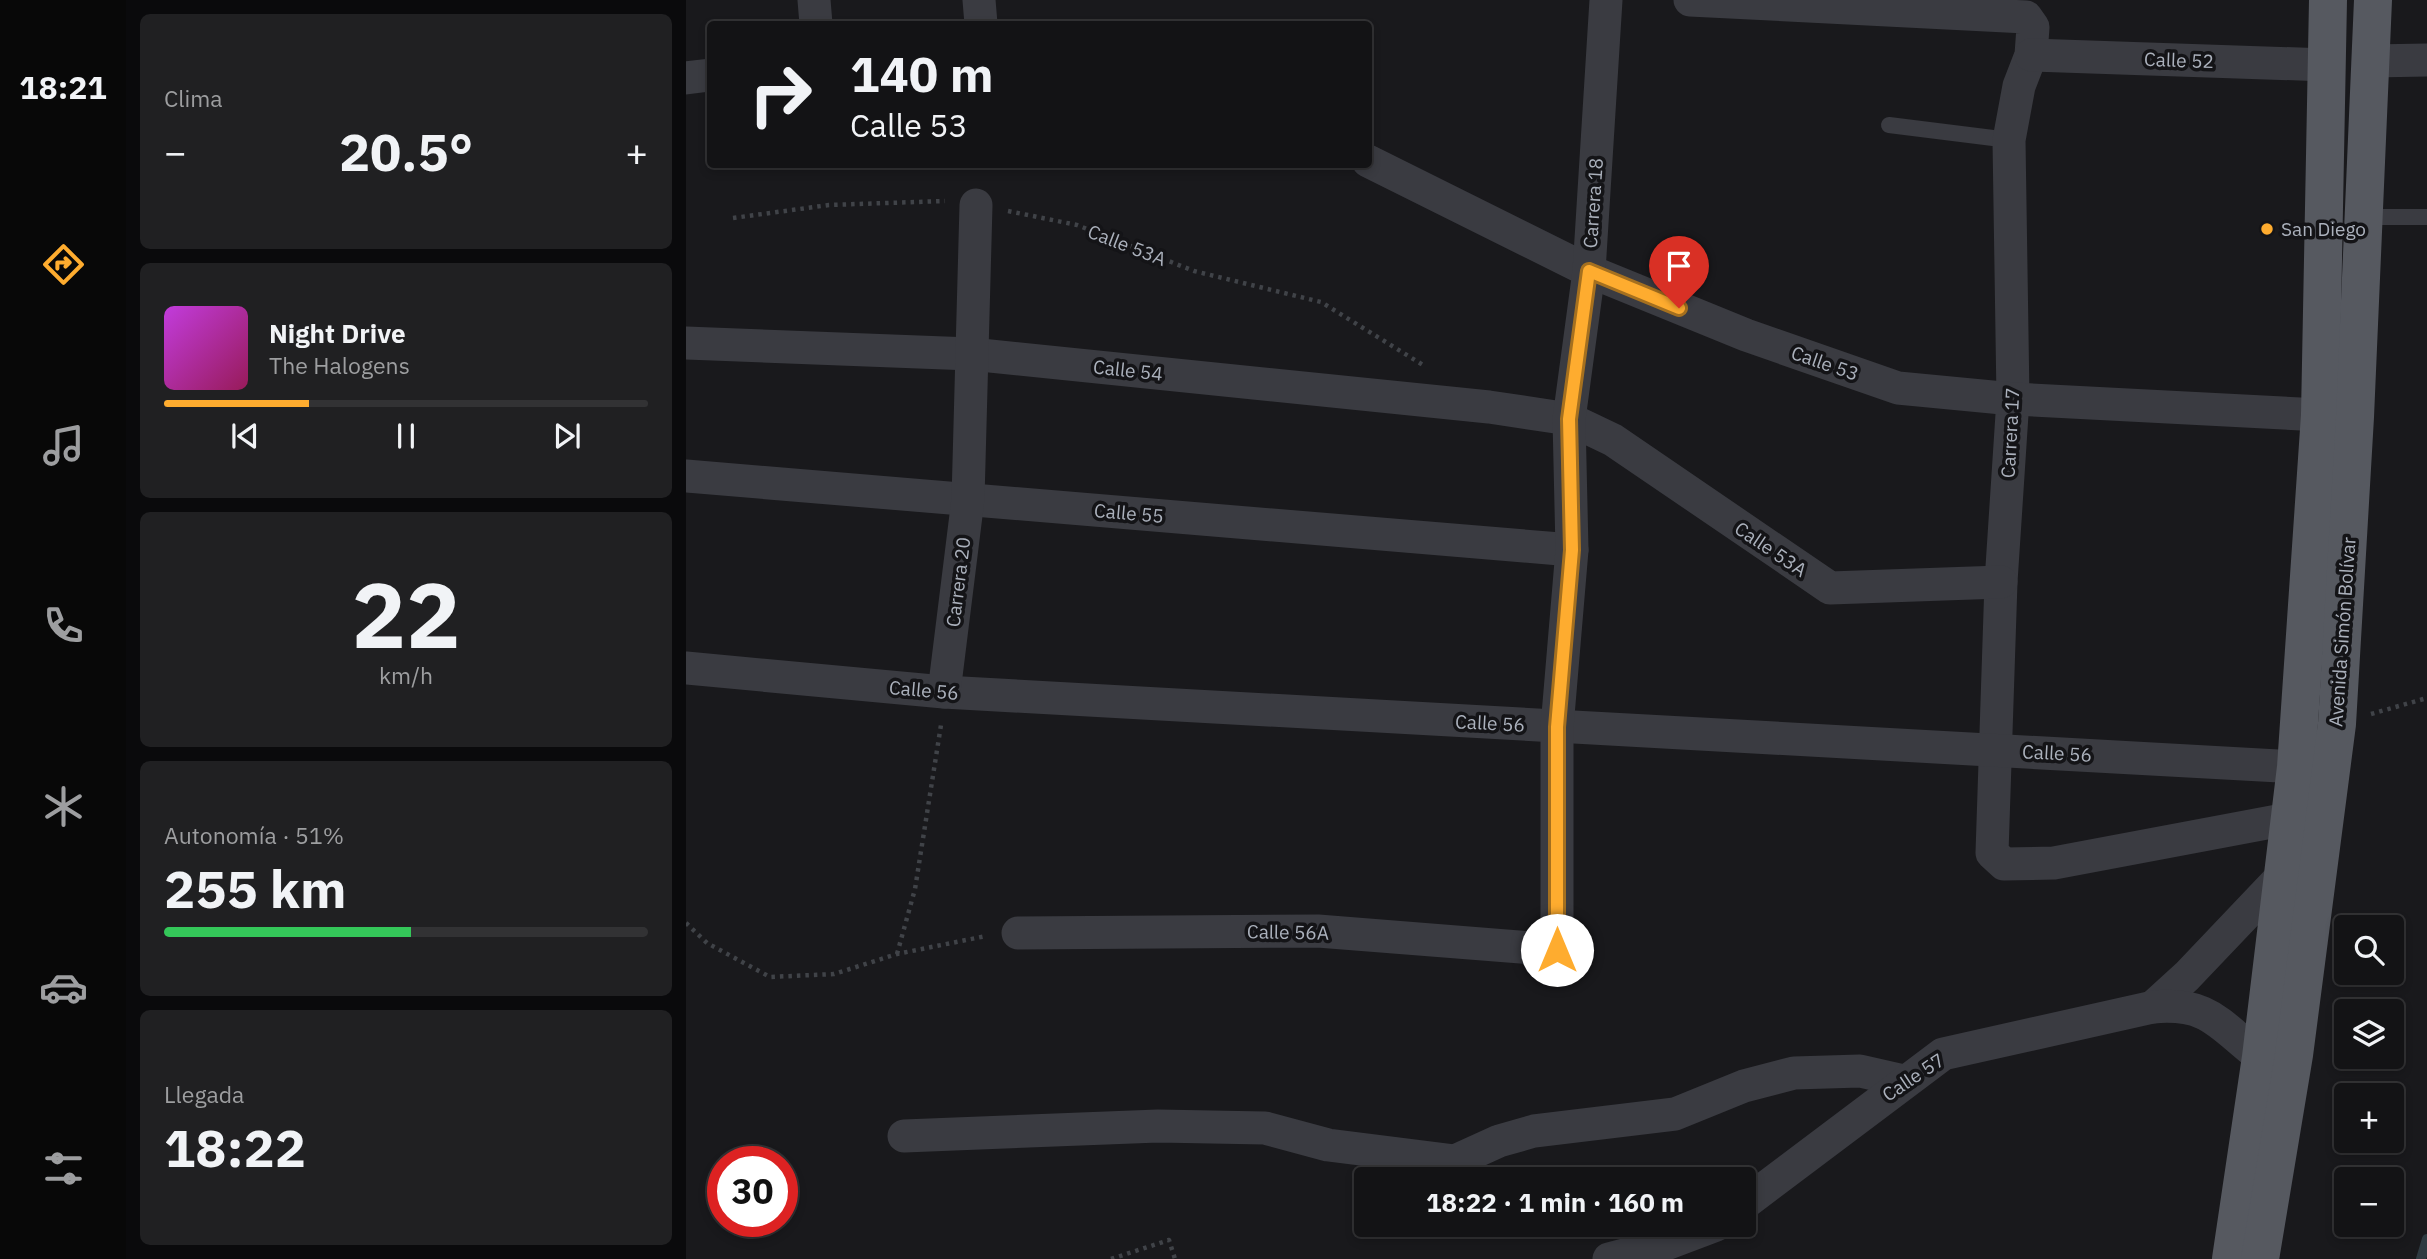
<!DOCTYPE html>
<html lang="es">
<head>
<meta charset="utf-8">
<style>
	body { margin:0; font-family:"IBM Plex Sans",sans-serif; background:#202022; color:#f1f3f6; height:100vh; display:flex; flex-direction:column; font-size:26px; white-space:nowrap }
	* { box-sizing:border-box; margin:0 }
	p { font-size:23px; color:#9d9ea0 }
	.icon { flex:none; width:38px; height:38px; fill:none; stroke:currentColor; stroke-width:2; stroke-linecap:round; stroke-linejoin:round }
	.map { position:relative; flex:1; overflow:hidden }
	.details { display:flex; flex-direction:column; gap:14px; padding:14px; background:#0a0a0c; width:560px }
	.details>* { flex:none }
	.guide { position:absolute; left:21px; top:21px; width:665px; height:147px; border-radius:7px; box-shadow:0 4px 10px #0003,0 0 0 2px #323234; background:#131315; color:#f1f3f6; overflow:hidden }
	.tools { position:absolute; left:1648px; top:915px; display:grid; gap:14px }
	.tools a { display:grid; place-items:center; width:70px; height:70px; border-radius:7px; background:#131315; box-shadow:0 4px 10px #0003,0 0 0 2px #323234; font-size:35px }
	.speed { position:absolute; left:21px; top:1146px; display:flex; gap:14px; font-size:35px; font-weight:700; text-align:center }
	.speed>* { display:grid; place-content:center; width:91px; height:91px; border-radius:50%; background:#131315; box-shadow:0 4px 10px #0003,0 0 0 2px #323234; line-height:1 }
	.speed .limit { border:10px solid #d22; background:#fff; color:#111 }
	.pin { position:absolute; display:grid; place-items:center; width:60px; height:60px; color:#fff; margin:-72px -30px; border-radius:50% 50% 50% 0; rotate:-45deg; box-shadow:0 0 7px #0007 }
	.pin .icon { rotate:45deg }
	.me { position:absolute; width:77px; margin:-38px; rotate:0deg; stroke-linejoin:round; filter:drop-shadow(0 0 5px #0008) }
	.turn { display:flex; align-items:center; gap:24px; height:147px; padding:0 28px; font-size:32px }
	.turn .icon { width:91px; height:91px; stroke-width:2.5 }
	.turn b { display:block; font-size:49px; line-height:60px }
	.big { font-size:52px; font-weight:800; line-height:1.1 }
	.details .widget { flex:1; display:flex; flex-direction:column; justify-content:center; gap:10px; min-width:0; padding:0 24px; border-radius:10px; background:#202022 }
	.details .dial { align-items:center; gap:0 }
	.dial b { font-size:91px; line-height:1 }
	.song { display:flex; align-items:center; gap:21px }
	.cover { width:84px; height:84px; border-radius:10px; background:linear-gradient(135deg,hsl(290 70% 55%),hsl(330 70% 35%)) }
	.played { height:7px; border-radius:4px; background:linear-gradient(90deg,#feac2f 30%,#323234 30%) }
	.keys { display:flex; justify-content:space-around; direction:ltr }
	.heat { display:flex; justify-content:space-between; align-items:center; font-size:38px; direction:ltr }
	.charge { height:10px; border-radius:5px; background:linear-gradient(90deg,#34c759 51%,#323234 0) }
	.trip { position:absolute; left:668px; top:1167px; width:402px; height:70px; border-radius:7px; background:#131315; box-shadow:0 4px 10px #0003,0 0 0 2px #323234; font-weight:800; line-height:70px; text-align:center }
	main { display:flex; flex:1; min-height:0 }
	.menu { display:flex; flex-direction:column; width:126px; justify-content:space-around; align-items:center; background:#080808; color:#9d9ea0 }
	.menu .icon { width:49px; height:49px }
	.menu .on { color:#feac2f }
	.menu b { font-size:32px; color:#f1f3f6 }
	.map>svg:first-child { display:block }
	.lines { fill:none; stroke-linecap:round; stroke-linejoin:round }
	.stream { stroke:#2e3a41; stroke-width:10 }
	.path { stroke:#404348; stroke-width:4.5; stroke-dasharray:3.5 5; stroke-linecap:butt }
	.lane { stroke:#3a3b41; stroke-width:16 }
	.street { stroke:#3a3b41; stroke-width:33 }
	.primary { stroke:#565960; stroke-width:38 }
	.route-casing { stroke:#a5701f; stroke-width:18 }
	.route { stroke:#feac2f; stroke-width:12 }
	.poi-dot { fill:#feac2f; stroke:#141417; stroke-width:2.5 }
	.labels { text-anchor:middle; stroke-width:7; stroke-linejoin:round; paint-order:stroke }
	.street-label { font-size:19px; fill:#abb1bc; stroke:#141417 }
	.poi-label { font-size:19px; fill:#abb1bc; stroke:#141417; text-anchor:start }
</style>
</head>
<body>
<main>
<nav class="menu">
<b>18:21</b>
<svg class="icon on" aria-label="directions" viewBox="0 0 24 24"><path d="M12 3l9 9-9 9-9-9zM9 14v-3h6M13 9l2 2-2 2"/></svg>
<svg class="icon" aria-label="music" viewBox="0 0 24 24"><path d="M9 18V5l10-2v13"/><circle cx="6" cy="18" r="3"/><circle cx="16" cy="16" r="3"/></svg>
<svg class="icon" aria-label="phone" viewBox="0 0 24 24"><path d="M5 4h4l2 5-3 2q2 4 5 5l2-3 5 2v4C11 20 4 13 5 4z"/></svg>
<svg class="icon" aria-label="climate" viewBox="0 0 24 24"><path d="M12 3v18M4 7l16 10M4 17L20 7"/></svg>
<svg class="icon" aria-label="car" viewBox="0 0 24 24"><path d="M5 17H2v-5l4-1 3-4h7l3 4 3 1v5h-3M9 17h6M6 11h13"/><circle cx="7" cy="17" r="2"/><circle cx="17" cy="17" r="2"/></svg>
<svg class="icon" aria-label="filters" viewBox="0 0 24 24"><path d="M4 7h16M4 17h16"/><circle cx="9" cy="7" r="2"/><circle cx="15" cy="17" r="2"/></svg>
</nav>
<section class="details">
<div class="widget"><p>Clima</p>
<div class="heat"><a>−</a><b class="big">20.5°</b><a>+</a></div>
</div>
<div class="widget">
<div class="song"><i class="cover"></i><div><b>Night Drive</b><p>The Halogens</p></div></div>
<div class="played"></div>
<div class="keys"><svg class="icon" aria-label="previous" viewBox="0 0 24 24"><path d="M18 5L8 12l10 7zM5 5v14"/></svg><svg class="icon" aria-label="pause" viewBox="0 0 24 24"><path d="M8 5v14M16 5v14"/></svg><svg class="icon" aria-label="next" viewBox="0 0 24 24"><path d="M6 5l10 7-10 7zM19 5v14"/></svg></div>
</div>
<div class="widget dial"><b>22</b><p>km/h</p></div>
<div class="widget"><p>Autonomía · 51%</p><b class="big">255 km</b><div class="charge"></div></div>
<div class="widget"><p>Llegada</p><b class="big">18:22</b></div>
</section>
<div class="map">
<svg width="1741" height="1259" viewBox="0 0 1741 1259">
	<rect width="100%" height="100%" fill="#19191c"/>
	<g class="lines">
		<path class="stream" d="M1735,1259L1741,1239"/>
		<g class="path">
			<path d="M322,211L391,225L508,271L635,302L737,365"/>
			<path d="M47,218L143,205L259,201"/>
			<path d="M1685,714L1741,698"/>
			<path d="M0,923L21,943L84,977L148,974L211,954L300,936"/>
			<path d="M211,954L229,889L255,725"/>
			<path d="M425,1259L483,1240L489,1259"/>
		</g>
		<g class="lane">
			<path d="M1203,125L1323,140"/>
			<path d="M1677,217H1741"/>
		</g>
		<g class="street">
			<path d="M128,0L130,24"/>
			<path d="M293,0L295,24"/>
			<path d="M1004,0L1340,17L1347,27L1345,55L1333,86L1323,140L1327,399L1315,582L1306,853L1318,864L1368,863L1602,819"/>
			<path d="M1345,55L1641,65"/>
			<path d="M1686,61L1741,60"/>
			<path d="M0,78L24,75"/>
			<path d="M682,161L903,271L1060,335L1212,388L1327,399L1634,415"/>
			<path d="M0,343L285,354L803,407L883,419L927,440L1144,588L1315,582"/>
			<path d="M0,476L886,550"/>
			<path d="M0,668L258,692L1610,767"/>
			<path d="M258,692L282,499L290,205"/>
			<path d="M332,933L632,931L871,950V727L886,550L883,419L903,271L920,0"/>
			<path d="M1467,1007L1501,976L1598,874"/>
			<path d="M218,1136L472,1126L579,1128L642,1145L769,1161L813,1141L848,1131L989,1114L1058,1086L1108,1073L1174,1071L1218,1081"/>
			<path d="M1059,1203L1257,1054L1467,1007C1524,1002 1533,1025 1575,1057"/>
			<path d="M923,1259L980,1244L1030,1225"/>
		</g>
		<g class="primary">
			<path d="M1545,1259L1575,1057L1610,767L1634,415L1642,0"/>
			<path d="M1574,1259L1608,1055L1651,724L1669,417L1687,0"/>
		</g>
	</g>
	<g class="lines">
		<defs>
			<path id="route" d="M871,950V727L886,550L883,419L903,271L993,308"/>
		</defs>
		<use href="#route" class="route-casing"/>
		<use href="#route" class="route"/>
	</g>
	<circle class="poi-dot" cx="1581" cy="229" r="7"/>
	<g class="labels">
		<g class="street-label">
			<text transform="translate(1493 60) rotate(2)" y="7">Calle 52</text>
			<text transform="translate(907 203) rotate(-86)" y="7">Carrera 18</text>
			<text transform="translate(441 245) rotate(21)" y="7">Calle 53A</text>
			<text transform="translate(1139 363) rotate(19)" y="7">Calle 53</text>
			<text transform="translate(442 370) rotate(6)" y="7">Calle 54</text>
			<text transform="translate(1324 433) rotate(-87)" y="7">Carrera 17</text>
			<text transform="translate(443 513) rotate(5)" y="7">Calle 55</text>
			<text transform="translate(1085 549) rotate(34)" y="7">Calle 53A</text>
			<text transform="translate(272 582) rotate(-83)" y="7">Carrera 20</text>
			<text transform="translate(1656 632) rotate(-86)" y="7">Avenida Simón Bolívar</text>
			<text transform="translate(238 690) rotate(5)" y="7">Calle 56</text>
			<text transform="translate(804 723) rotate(3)" y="7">Calle 56</text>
			<text transform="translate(1371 753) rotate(3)" y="7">Calle 56</text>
			<text transform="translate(602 932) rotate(1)" y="7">Calle 56A</text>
			<text transform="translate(1227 1077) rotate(-34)" y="7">Calle 57</text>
		</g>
		<g class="poi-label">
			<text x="1595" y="236">San Diego</text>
		</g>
	</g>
</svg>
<div class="tools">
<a><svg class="icon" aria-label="search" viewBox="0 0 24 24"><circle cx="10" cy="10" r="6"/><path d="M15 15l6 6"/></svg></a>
<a><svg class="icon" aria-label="layers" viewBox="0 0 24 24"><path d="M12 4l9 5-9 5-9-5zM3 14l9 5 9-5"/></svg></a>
<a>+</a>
<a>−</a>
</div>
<div class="speed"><div class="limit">30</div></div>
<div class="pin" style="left:993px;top:308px;background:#d93025"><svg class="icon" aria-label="arrive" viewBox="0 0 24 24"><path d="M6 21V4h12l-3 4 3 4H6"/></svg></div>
<svg class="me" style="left:871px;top:950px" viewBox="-20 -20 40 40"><circle r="19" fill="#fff"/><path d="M0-13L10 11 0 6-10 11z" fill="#feac2f"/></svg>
<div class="trip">18:22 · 1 min · 160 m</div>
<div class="guide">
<div class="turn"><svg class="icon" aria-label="right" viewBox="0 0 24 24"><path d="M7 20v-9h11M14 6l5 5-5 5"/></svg><div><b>140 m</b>Calle 53</div></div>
</div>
</div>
</main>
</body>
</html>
